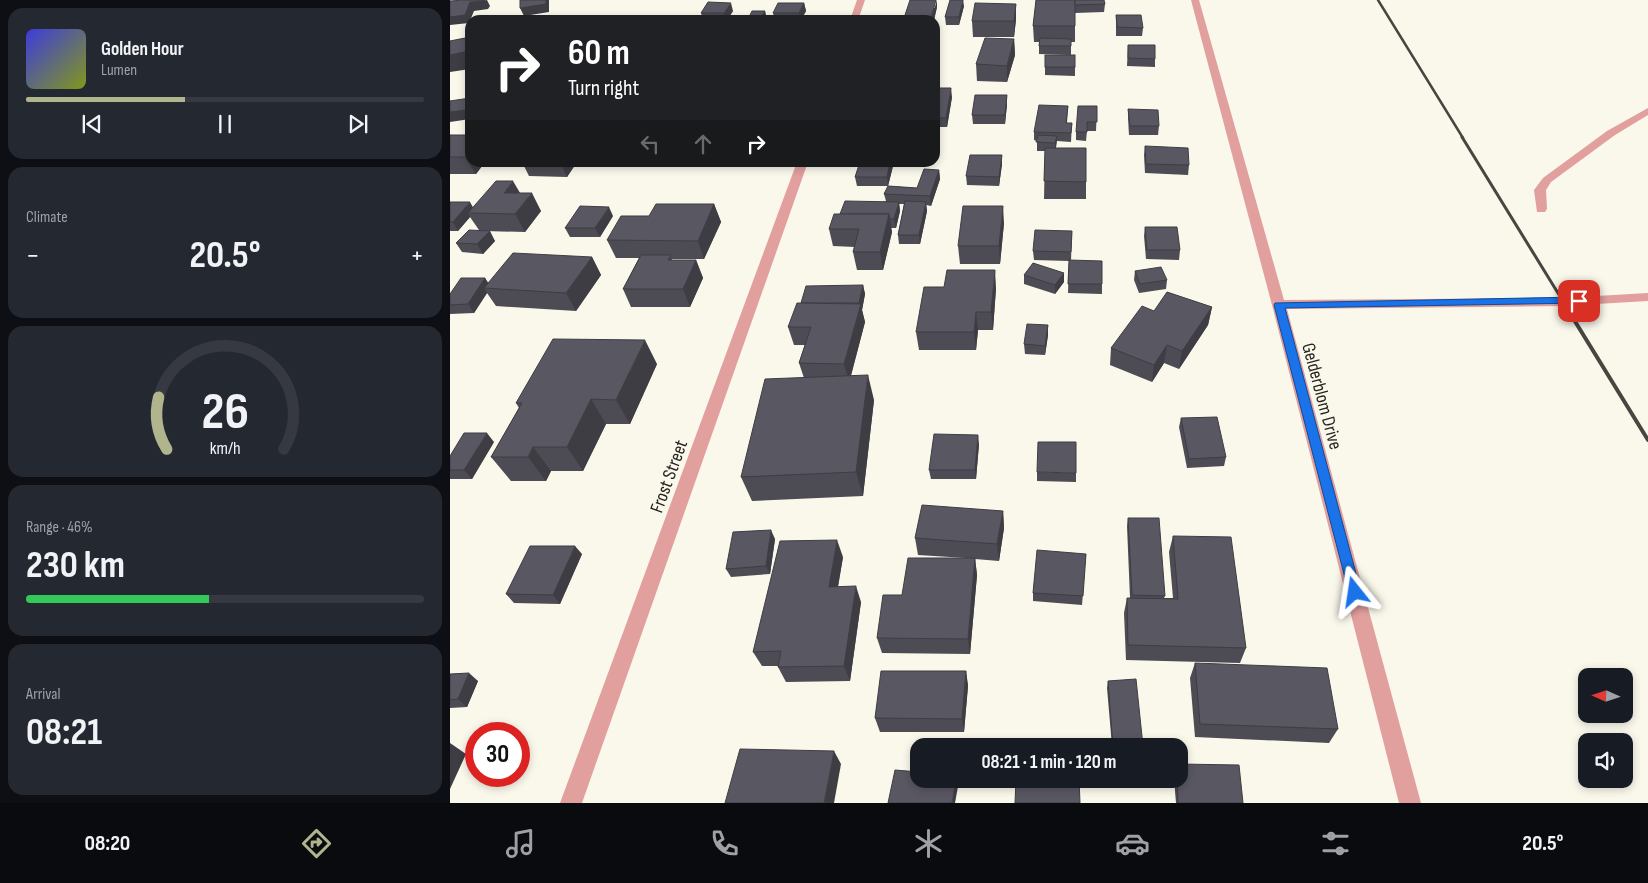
<!DOCTYPE html>
<html lang="en">
<head>
<meta charset="utf-8">
<style>
	body { margin:0; font-family:"Sofia Sans Condensed",sans-serif; background:#242831; color:#f1f3f6; height:100vh; display:flex; flex-direction:column; font-size:19px; white-space:nowrap }
	* { box-sizing:border-box; margin:0 }
	p { font-size:16px; color:#9ea1a6 }
	.icon { flex:none; width:28px; height:28px; fill:none; stroke:currentColor; stroke-width:2; stroke-linecap:round; stroke-linejoin:round }
	.map { position:relative; flex:1; overflow:hidden }
	.side { display:flex; flex-direction:column; gap:8px; padding:8px; background:#0d0f14; width:450px }
	.side>* { flex:none }
	.guide { position:absolute; left:15px; top:15px; width:475px; height:152px; border-radius:15px; box-shadow:0 2px 8px #0003; background:#202124; color:#fff; overflow:hidden }
	.needle { width:32px; rotate:273deg }
	.buttons { position:absolute; left:1128px; top:668px; display:grid; gap:10px }
	.buttons a { display:grid; place-items:center; width:55px; height:55px; border-radius:10px; background:#171b24; box-shadow:0 2px 8px #0003; font-size:25px }
	.speed { position:absolute; left:15px; top:722px; display:flex; gap:10px; font-size:25px; font-weight:700; text-align:center }
	.speed>* { display:grid; place-content:center; width:65px; height:65px; border-radius:50%; background:#171b24; box-shadow:0 2px 8px #0003; line-height:1 }
	.speed .limit { border:8px solid #d22; background:#fff; color:#111 }
	.pin { position:absolute; display:grid; place-items:center; width:42px; height:42px; color:#fff; margin:-21px; border-radius:10px; box-shadow:0 2px 8px #0006 }
	.me { position:absolute; width:55px; margin:-28px; rotate:345deg; stroke-linejoin:round; filter:drop-shadow(0 0 4px #0008) }
	.turn { display:flex; align-items:center; gap:18px; height:105px; padding:0 20px; font-size:22px }
	.turn .icon { width:65px; height:65px; stroke-width:2.5 }
	.turn b { display:block; font-size:35px; line-height:42px }
	.lanes { display:flex; align-items:center; height:48px; padding:0 20px; background:#0003; justify-content:center; gap:25px; direction:ltr }
	.lanes .off { opacity:.35 }
	.big { font-size:38px; font-weight:700; line-height:1.1 }
	.side .tile { flex:1; display:flex; flex-direction:column; justify-content:center; gap:8px; min-width:0; padding:0 18px; border-radius:15px; background:#242831 }
	.side .dial { align-items:center; gap:0 }
	.dial svg { height:130px; overflow:visible; fill:none; stroke:#363941; stroke-width:7; stroke-linecap:round; text-anchor:middle }
	.dial text { fill:#f1f3f6; stroke:none }
	.song { display:flex; align-items:center; gap:15px }
	.cover { width:60px; height:60px; border-radius:8px; background:linear-gradient(135deg,hsl(240 70% 55%),hsl(70 70% 35%)) }
	.played { height:5px; border-radius:2px; background:linear-gradient(90deg,#b1b58d 40%,#363941 40%) }
	.keys { display:flex; justify-content:space-around; direction:ltr }
	.heat { display:flex; justify-content:space-between; align-items:center; font-size:28px; direction:ltr }
	.charge { height:8px; border-radius:4px; background:linear-gradient(90deg,#34c759 46%,#363941 0) }
	.trip { position:absolute; left:460px; top:738px; width:278px; height:50px; border-radius:15px; background:#171b24; box-shadow:0 2px 8px #0003; font-weight:700; line-height:50px; text-align:center }
	.dock { display:flex; height:80px; justify-content:space-around; align-items:center; background:#090b0e; color:#9ea1a6 }
	.dock .icon { width:35px; height:35px }
	.dock .selected { color:#b1b58d }
	.dock b { font-size:22px; color:#f1f3f6 }
	main { display:flex; flex:1; min-height:0 }
	.map>svg:first-child { display:block }
	.lines { fill:none; stroke-linecap:round; stroke-linejoin:round }
	.street { fill:#e19f9e; fill-rule:evenodd }
	.rail-far2 { stroke:#474641; stroke-width:2.5 }
	.rail-far1 { stroke:#474641; stroke-width:3 }
	.rail { stroke:#474641; stroke-width:4 }
	.wall { fill:#4d4b53 }
	.shaded-wall { fill:#3e3d44 }
	.building { fill:#595761; stroke:#3e3d44 }
	.route { fill:#1a73e8; stroke:#114b97 }
	.labels { text-anchor:middle; stroke-width:5; stroke-linejoin:round; paint-order:stroke }
	.street-label { font-size:19px; fill:#252420; stroke:#faf7eb }
</style>
</head>
<body>
<main>
<section class="side">
<div class="tile">
<div class="song"><i class="cover"></i><div><b>Golden Hour</b><p>Lumen</p></div></div>
<div class="played"></div>
<div class="keys"><svg class="icon" aria-label="previous" viewBox="0 0 24 24"><path d="M18 5L8 12l10 7zM5 5v14"/></svg><svg class="icon" aria-label="pause" viewBox="0 0 24 24"><path d="M8 5v14M16 5v14"/></svg><svg class="icon" aria-label="next" viewBox="0 0 24 24"><path d="M6 5l10 7-10 7zM19 5v14"/></svg></div>
</div>
<div class="tile"><p>Climate</p>
<div class="heat"><a>−</a><b class="big">20.5°</b><a>+</a></div>
</div>
<div class="tile dial"><svg viewBox="0 0 100 80">
<path d="M14 69A42 42 0 1 1 86 69"/>
<path d="M14 69A42 42 0 0 1 9 37" stroke="#b1b58d"/>
<text x="50" y="56" font-size="32" font-weight="700">26</text>
<text x="50" y="72" font-size="11">km/h</text>
</svg></div>
<div class="tile"><p>Range · 46%</p><b class="big">230 km</b><div class="charge"></div></div>
<div class="tile"><p>Arrival</p><b class="big">08:21</b></div>
</section>
<div class="map">
<svg width="1198" height="803" viewBox="0 0 1198 803">
	<rect width="100%" height="100%" fill="#faf7eb"/>
	<g class="lines">
		<g class="street">
			<path d="M407,0H415L408,20H400Z"/>
			<path d="M741,0H749L834,300L1112,298L1198,293V301L1112,306L837,309L971,803H949L822,305Z"/>
			<path d="M1198,108V115L1165,135L1101,182L1096,190L1097,209L1095,212H1087L1084,190L1093,178L1157,131Z"/>
			<path d="M347,162H358L132,803H110Z"/>
		</g>
		<path class="rail-far2" d="M928,0L1013,138"/>
		<path class="rail-far1" d="M1012,137L1119,311"/>
		<path class="rail" d="M1118,310L1198,440"/>
	</g>
	<g class="wall">
		<path d="M586,0L655,4L654,12L625,13V42H621V55L589,54V42H584L583,26Z"/>
		<path d="M354,3L356,11L351,20H325L323,13Z"/>
		<path d="M566,4V19L564,37H523L522,21Z"/>
		<path d="M514,6L509,25H496L495,17Z"/>
		<path d="M487,7L484,20H454V18Z"/>
		<path d="M283,11L277,20H253L251,13Z"/>
		<path d="M315,11L316,20H299V17Z"/>
		<path d="M666,15L693,28L692,36H666Z"/>
		<path d="M564,39L565,55L557,82L527,81L526,64Z"/>
		<path d="M678,45L705,59V67L677,66Z"/>
		<path d="M595,55L625,67V76L595,75Z"/>
		<path d="M485,88L502,97L497,127H485Z"/>
		<path d="M557,104L555,124H523L522,115Z"/>
		<path d="M618,106L617,123H622L621,142L607,141L606,148L636,182V199H594L595,151H587V141L584,140V132Z"/>
		<path d="M647,106L646,131H637L636,141L626,140V132Z"/>
		<path d="M678,109L709,126L708,135H679L678,118Z"/>
		<path d="M0,135L20,162H35L26,174H0Z"/>
		<path d="M695,146L739,165L738,175L695,173L694,155Z"/>
		<path d="M72,162H127L117,177L79,176Z"/>
		<path d="M444,162L438,186L467,188L489,170L490,179L481,206L476,205L477,211L470,244H449L448,235L454,204H449L450,211L446,228H441L442,232L433,270H407L403,252L405,247L383,246L379,229L390,214L436,201L434,194L438,186H407L405,177Z"/>
		<path d="M552,164L549,186L517,185L516,176Z"/>
		<path d="M70,193L91,211L75,232L35,231L45,241L33,254L12,252L6,243L29,230L20,217L8,231H0V202L23,207Z"/>
		<path d="M264,204L271,222L254,259H222V260H246L253,278L240,307H181L173,289L189,258H166L157,240L199,216Z"/>
		<path d="M163,216L150,237H120L115,228Z"/>
		<path d="M554,223L550,264H510L508,246Z"/>
		<path d="M695,227L730,250L729,260L696,259L694,236Z"/>
		<path d="M622,231L621,261L652,284V294L618,293L619,261L584,260L583,251Z"/>
		<path d="M142,257L151,275L126,311L46,306L37,293L24,313L0,314V294L35,278L38,283Z"/>
		<path d="M685,271L717,280L716,289L689,293L684,280Z"/>
		<path d="M614,273V282L605,294L574,284V275Z"/>
		<path d="M413,285L415,294L412,310L415,322L401,376L424,400L413,496L302,501L291,477L354,378L349,363L355,345H344L338,327L351,303Z"/>
		<path d="M546,288L543,330H528L526,350H469L466,332Z"/>
		<path d="M762,307L758,325L729,369L714,363L702,382L660,365L661,348L704,311Z"/>
		<path d="M598,325V335L595,355L575,354L574,344Z"/>
		<path d="M207,364L180,424H156L133,471H101L96,481H61L41,457L69,408L66,403Z"/>
		<path d="M731,418L776,457L774,466L737,468L729,427Z"/>
		<path d="M44,442L22,479H0V456Z"/>
		<path d="M529,444L526,479H481L479,470Z"/>
		<path d="M587,472L626,473V482L587,481Z"/>
		<path d="M553,511L554,528L549,561L525,559L527,575L520,654L432,653L427,638L452,595L516,558L468,555L465,538Z"/>
		<path d="M678,518L715,596L714,598H723L719,552L723,536L796,648L790,663L676,660L674,613L677,598H680L677,526Z"/>
		<path d="M325,539L320,574L281,577L276,569Z"/>
		<path d="M132,554L110,604L64,603L56,594Z"/>
		<path d="M636,554L632,605L583,601V593Z"/>
		<path d="M393,557L388,587L411,602L400,681L336,682L328,667V666H312L303,652Z"/>
		<path d="M745,663L888,729L879,743L745,737L740,678Z"/>
		<path d="M516,671L518,686L514,732H430L425,718Z"/>
		<path d="M0,674L28,681L17,707L0,708Z"/>
		<path d="M658,681L693,746H662L657,688Z"/>
		<path d="M724,779H729L793,803H726Z"/>
	</g>
	<g class="shaded-wall">
		<path d="M37,0L40,6L38,9L24,11L19,23L0,25V17L20,2Z"/>
		<path d="M96,0H99V12L74,16L70,8Z"/>
		<path d="M487,0V7L484,20H481Z"/>
		<path d="M513,0L514,6L509,25V17Z"/>
		<path d="M281,3L283,11L277,20H276L274,13Z"/>
		<path d="M354,3L356,11L351,20H350L349,13Z"/>
		<path d="M566,4V19L564,37V21Z"/>
		<path d="M315,11L317,19L312,20L311,17Z"/>
		<path d="M20,37V69L0,72V55Z"/>
		<path d="M564,39L565,55L557,82V66Z"/>
		<path d="M501,88L502,97L497,127L496,118Z"/>
		<path d="M557,95V104L555,124V115Z"/>
		<path d="M20,98V119L0,122V112Z"/>
		<path d="M607,136L606,145L605,152V143Z"/>
		<path d="M20,152V162H35L26,174L15,157Z"/>
		<path d="M552,155V164L549,186V177Z"/>
		<path d="M110,162H127L117,177Z"/>
		<path d="M440,162H444L438,186L437,177Z"/>
		<path d="M489,170L490,179L481,206L480,196Z"/>
		<path d="M63,181L73,198L54,193Z"/>
		<path d="M82,193L91,211L75,232L65,214Z"/>
		<path d="M20,202L25,211L18,213L20,217L8,231L3,222Z"/>
		<path d="M449,202L450,211L446,228L444,219Z"/>
		<path d="M476,202L477,211L470,244L469,235Z"/>
		<path d="M264,204L271,222L254,259L248,241Z"/>
		<path d="M553,206L554,223L550,264L549,246Z"/>
		<path d="M159,207L163,216L150,237L145,228Z"/>
		<path d="M439,214L442,232L433,270L430,252Z"/>
		<path d="M40,231L45,241L33,254L27,244Z"/>
		<path d="M142,257L151,275L126,311L116,293Z"/>
		<path d="M246,260L253,278L240,307L233,289Z"/>
		<path d="M545,270L546,288L543,330L541,312Z"/>
		<path d="M614,273V282L605,294V285Z"/>
		<path d="M35,278L41,287L34,288L37,293L24,313L18,304Z"/>
		<path d="M413,285L415,294L412,310L415,322L399,382L394,364L410,306L409,303Z"/>
		<path d="M762,307L758,325L729,369L732,351Z"/>
		<path d="M526,312L528,330L526,350L524,332Z"/>
		<path d="M598,325V335L595,355V346Z"/>
		<path d="M195,340L207,364L180,424L166,400Z"/>
		<path d="M717,345L714,363L702,382L704,365Z"/>
		<path d="M418,375L424,400L413,496L406,472Z"/>
		<path d="M141,399L156,424L133,471L117,447Z"/>
		<path d="M37,433L44,442L22,479L14,470Z"/>
		<path d="M528,435L529,444L526,479L525,470Z"/>
		<path d="M83,447L101,471L96,481L78,457Z"/>
		<path d="M553,511L554,528L549,561L547,544Z"/>
		<path d="M321,530L325,539L320,574L316,566Z"/>
		<path d="M387,540L393,557L385,603L379,587Z"/>
		<path d="M125,546L132,554L110,604L103,595Z"/>
		<path d="M525,558L527,575L520,654L518,639Z"/>
		<path d="M406,586L411,602L400,681L394,666Z"/>
		<path d="M516,671L518,686L514,732L512,719Z"/>
		<path d="M19,673L28,681L17,707L8,699Z"/>
		<path d="M0,743L16,754L0,789Z"/>
		<path d="M384,751L391,764L384,803H374Z"/>
		<path d="M506,779H508L509,781L505,803H502Z"/>
	</g>
	<g class="building">
		<path d="M14,0H35L34,1L20,2L15,15L0,17V1Z"/>
		<path d="M70,0H96V4L70,8Z"/>
		<path d="M460,0H486L481,18H454Z"/>
		<path d="M500,0H513L509,17H495Z"/>
		<path d="M586,0H625V26H583Z"/>
		<path d="M625,0H654L655,4L625,5Z"/>
		<path d="M258,2L281,3L274,13H251Z"/>
		<path d="M328,3H354L349,13H323Z"/>
		<path d="M525,3L566,4L564,21H522Z"/>
		<path d="M302,11H315L311,17H299Z"/>
		<path d="M666,15H691L693,28L667,27Z"/>
		<path d="M20,37L19,51L0,55V41Z"/>
		<path d="M535,38L564,39L557,66L526,64Z"/>
		<path d="M590,38L621,39V46H589Z"/>
		<path d="M678,45H705V59L678,58Z"/>
		<rect x="595" y="55" width="30" height="12"/>
		<path d="M485,88H501L496,118H485Z"/>
		<path d="M525,95H557L555,115H522Z"/>
		<path d="M20,98L16,110L0,112V101Z"/>
		<path d="M589,105L618,106L616,123H622L621,133L584,132Z"/>
		<path d="M628,106H647V122H637V132H626Z"/>
		<path d="M678,109L708,110L709,126H680Z"/>
		<path d="M0,135H20V152L15,157H0Z"/>
		<path d="M588,135L607,136L605,143L586,142Z"/>
		<path d="M695,146L738,148L739,165L696,164Z"/>
		<path d="M595,148H636V182L594,181Z"/>
		<path d="M520,155H552L549,177L516,176Z"/>
		<path d="M410,162H440L437,177H405Z"/>
		<path d="M474,169L489,170L480,196L434,194L438,186L467,188Z"/>
		<path d="M46,181H63L54,193H82L65,214L18,213Z"/>
		<path d="M395,201L449,202L444,219H440L439,214H390Z"/>
		<path d="M455,201L476,202L469,235H448Z"/>
		<path d="M0,202H20L3,222H0Z"/>
		<path d="M206,204H264L248,241L157,240L171,216H199Z"/>
		<path d="M130,206L159,207L145,228H115Z"/>
		<path d="M513,206H553L549,246H508Z"/>
		<path d="M384,214H439L430,252H403L409,229H379Z"/>
		<path d="M695,227H727L730,250H697Z"/>
		<path d="M19,230L40,231L27,244L6,243Z"/>
		<path d="M585,230L622,231L621,252L583,251Z"/>
		<path d="M63,253L142,257L116,293L34,288Z"/>
		<path d="M191,255H221L218,260H246L233,289H173Z"/>
		<path d="M619,260L652,261V284H618Z"/>
		<path d="M583,263L614,273L605,285L574,275Z"/>
		<path d="M711,267L717,280L690,284L685,271Z"/>
		<path d="M497,270H545L541,312H526L524,332H466L474,287H494Z"/>
		<path d="M11,278H35L18,304L0,305V294Z"/>
		<path d="M413,285L409,303H351L356,286Z"/>
		<path d="M717,292L762,307L732,351L717,345L704,365L661,348L692,306L704,311Z"/>
		<path d="M347,303L411,304L394,364L349,363L361,327H338Z"/>
		<path d="M577,324L598,325L595,346L574,344Z"/>
		<path d="M103,339L195,340L166,400L141,399L117,447H83L78,457H41L72,403H66Z"/>
		<path d="M418,375L406,472L291,477L315,379Z"/>
		<path d="M767,417L776,457L739,459L731,418Z"/>
		<path d="M14,433H37L14,470H0V456Z"/>
		<path d="M484,434L528,435L525,470H479Z"/>
		<path d="M588,442H626V473L587,472Z"/>
		<path d="M472,505L553,511L547,544L465,538Z"/>
		<path d="M678,518H709L715,596L682,595Z"/>
		<path d="M321,530L316,566L276,569L283,532Z"/>
		<path d="M723,536L781,537L796,648L678,645L677,598L728,599Z"/>
		<path d="M387,540L379,587L406,586L394,666L328,667L331,651L303,652L330,541Z"/>
		<path d="M80,546H125L103,595L56,594Z"/>
		<path d="M587,550L636,554L633,596L583,593Z"/>
		<path d="M458,558H525L518,639L427,638L433,595H452Z"/>
		<path d="M745,663L877,668L888,729L750,724Z"/>
		<path d="M431,671H516L512,719L425,718Z"/>
		<path d="M19,673L8,699L0,700V674Z"/>
		<path d="M686,679L693,746H663L658,681Z"/>
		<path d="M290,749L384,751L374,803H275Z"/>
		<path d="M729,764L789,765L793,803H728L727,779H729Z"/>
		<path d="M445,770L469,772V779H506L502,803H438Z"/>
		<path d="M566,779H629L630,803H565Z"/>
	</g>
	<path class="route" d="M1129,297L1134,301L1133,303L835,308L911,592L909,597L905,599L900,597L824,305L825,303Z"/>
	<g class="labels">
		<g class="street-label">
			<text transform="translate(873 396) rotate(75)" y="7">Gelderblom Drive</text>
			<text transform="translate(218 476) rotate(-70)" y="7">Frost Street</text>
		</g>
	</g>
</svg>
<div class="buttons">
<a><svg class="needle" viewBox="-14 -14 28 28"><path d="M0-13l5 13h-10z" fill="#e53935"/><path d="M0 13l5-13h-10z" fill="#9ea1a6"/></svg></a>
<a><svg class="icon" aria-label="sound" viewBox="0 0 24 24"><path d="M4 9h4l5-4v14l-5-4H4zM17 9q2 3 0 6"/></svg></a>
</div>
<div class="speed"><div class="limit">30</div></div>
<div class="pin" style="left:1129px;top:301px;background:#d93025"><svg class="icon" aria-label="arrive" viewBox="0 0 24 24"><path d="M6 21V4h12l-3 4 3 4H6"/></svg></div>
<svg class="me" style="left:905px;top:592px" viewBox="-20 -20 40 40"><path d="M0-17L14 15 0 8-14 15z" fill="#1a73e8" stroke="#fff" stroke-width="4"/></svg>
<div class="trip">08:21 · 1 min · 120 m</div>
<div class="guide">
<div class="turn"><svg class="icon" aria-label="right" viewBox="0 0 24 24"><path d="M7 20v-9h11M14 6l5 5-5 5"/></svg><div><b>60 m</b>Turn right</div></div>
<div class="lanes"><svg class="icon off" aria-label="left" viewBox="0 0 24 24"><path d="M17 20v-9H6M10 6l-5 5 5 5"/></svg><svg class="icon off" aria-label="ahead" viewBox="0 0 24 24"><path d="M12 20V5M6 11l6-6 6 6"/></svg><svg class="icon" aria-label="right" viewBox="0 0 24 24"><path d="M7 20v-9h11M14 6l5 5-5 5"/></svg></div>
</div>
</div>
</main>
<nav class="dock">
<b>08:20</b>
<svg class="icon selected" aria-label="directions" viewBox="0 0 24 24"><path d="M12 3l9 9-9 9-9-9zM9 14v-3h6M13 9l2 2-2 2"/></svg>
<svg class="icon" aria-label="music" viewBox="0 0 24 24"><path d="M9 18V5l10-2v13"/><circle cx="6" cy="18" r="3"/><circle cx="16" cy="16" r="3"/></svg>
<svg class="icon" aria-label="phone" viewBox="0 0 24 24"><path d="M5 4h4l2 5-3 2q2 4 5 5l2-3 5 2v4C11 20 4 13 5 4z"/></svg>
<svg class="icon" aria-label="climate" viewBox="0 0 24 24"><path d="M12 3v18M4 7l16 10M4 17L20 7"/></svg>
<svg class="icon" aria-label="car" viewBox="0 0 24 24"><path d="M5 17H2v-5l4-1 3-4h7l3 4 3 1v5h-3M9 17h6M6 11h13"/><circle cx="7" cy="17" r="2"/><circle cx="17" cy="17" r="2"/></svg>
<svg class="icon" aria-label="filters" viewBox="0 0 24 24"><path d="M4 7h16M4 17h16"/><circle cx="9" cy="7" r="2"/><circle cx="15" cy="17" r="2"/></svg>
<b>20.5°</b>
</nav>
</body>
</html>
